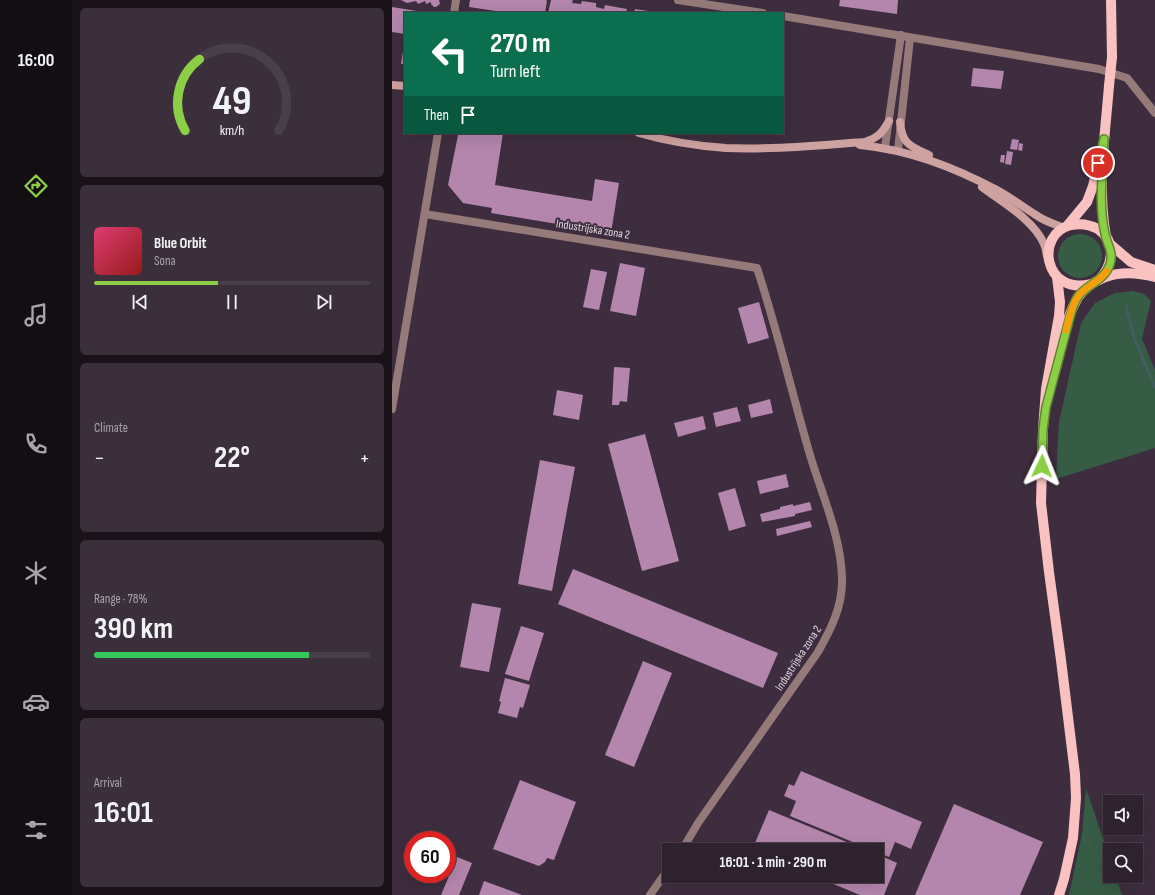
<!DOCTYPE html>
<html lang="en">
<head>
<meta charset="utf-8">
<style>
	body { margin:0; font-family:"Sofia Sans Condensed",sans-serif; background:#3a2f3a; color:#f1f3f6; height:100vh; display:flex; flex-direction:column; font-size:15px; white-space:nowrap }
	* { box-sizing:border-box; margin:0 }
	p { font-size:13px; color:#a7a4aa }
	.icon { flex:none; width:22px; height:22px; fill:none; stroke:currentColor; stroke-width:2; stroke-linecap:round; stroke-linejoin:round }
	.map { position:relative; flex:1; overflow:hidden }
	.side { display:flex; flex-direction:column; gap:8px; padding:8px; background:#191319; width:320px }
	.side>* { flex:none }
	.hud { position:absolute; left:12px; top:12px; width:380px; height:122px; border-radius:0px; box-shadow:0 4px 16px #0002,0 0 0 1px #493f4a; background:#0b6e4f; color:#fff; overflow:hidden }
	.tools { position:absolute; left:711px; top:795px; display:grid; gap:8px }
	.tools a { display:grid; place-items:center; width:40px; height:40px; border-radius:0px; background:#2e222e; box-shadow:0 4px 16px #0002,0 0 0 1px #493f4a; font-size:20px }
	.speed { position:absolute; left:12px; top:831px; display:flex; gap:8px; font-size:20px; font-weight:700; text-align:center }
	.speed>* { display:grid; place-content:center; width:52px; height:52px; border-radius:50%; background:#2e222e; box-shadow:0 4px 16px #0002,0 0 0 1px #493f4a; line-height:1 }
	.speed .limit { border:6px solid #d22; background:#fff; color:#111 }
	.pin { position:absolute; display:grid; place-items:center; width:34px; height:34px; color:#fff; margin:-17px; border:2px solid #fff; border-radius:50%; box-shadow:0 1px 4px #0007 }
	.me { position:absolute; width:44px; margin:-22px; rotate:2deg; stroke-linejoin:round; filter:drop-shadow(0 0 3px #0008) }
	.turn { display:flex; align-items:center; gap:14px; height:84px; padding:0 20px; font-size:18px }
	.turn .icon { width:52px; height:52px; stroke-width:2.5 }
	.turn b { display:block; font-size:28px; line-height:34px }
	.then { display:flex; align-items:center; height:38px; padding:0 20px; background:#0003; gap:8px; font-size:15px }
	.big { font-size:30px; font-weight:700; line-height:1.1 }
	.side .widget { flex:1; display:flex; flex-direction:column; justify-content:center; gap:6px; min-width:0; padding:0 14px; border-radius:6px; background:#3a2f3a }
	.side .dial { align-items:center; gap:0 }
	.dial svg { height:104px; overflow:visible; fill:none; stroke:#493f4a; stroke-width:7; stroke-linecap:round; text-anchor:middle }
	.dial text { fill:#f1f3f6; stroke:none }
	.song { display:flex; align-items:center; gap:12px }
	.cover { width:48px; height:48px; border-radius:6px; background:linear-gradient(135deg,hsl(340 70% 55%),hsl(0 70% 35%)) }
	.played { height:4px; border-radius:2px; background:linear-gradient(90deg,#8cce46 45%,#493f4a 45%) }
	.keys { display:flex; justify-content:space-around; direction:ltr }
	.heat { display:flex; justify-content:space-between; align-items:center; font-size:22px; direction:ltr }
	.charge { height:6px; border-radius:3px; background:linear-gradient(90deg,#34c759 78%,#493f4a 0) }
	.trip { position:absolute; left:270px; top:843px; width:222px; height:40px; border-radius:0px; background:#2e222e; box-shadow:0 4px 16px #0002,0 0 0 1px #493f4a; font-weight:700; line-height:40px; text-align:center }
	main { display:flex; flex:1; min-height:0 }
	.tab-bar { display:flex; flex-direction:column; width:72px; justify-content:space-around; align-items:center; background:#120e12; color:#a7a4aa }
	.tab-bar .icon { width:28px; height:28px }
	.tab-bar .on { color:#8cce46 }
	.tab-bar b { font-size:18px; color:#f1f3f6 }
	.map>svg:first-child { display:block }
	.green { fill:#375c45 }
	.lines { fill:none; stroke-linecap:round; stroke-linejoin:round }
	.stream { stroke:#435d64; stroke-width:2.5 }
	.building { fill:#b486ad }
	.minor { stroke:#967a7a; stroke-width:8 }
	.secondary { stroke:#cea2a1; stroke-width:8 }
	.primary { stroke:#f9c1bf; stroke-width:10 }
	.primary-bridge { stroke:#f9c1bf; stroke-width:10 }
	.route-casing { stroke:#5b862e; stroke-width:10 }
	.route { stroke:#8cce46; stroke-width:7 }
	.slow { stroke:#f59e0b; stroke-width:7 }
	.labels { text-anchor:middle; stroke-width:4; stroke-linejoin:round; paint-order:stroke }
	.street-label { font-size:12px; fill:#e0d5df; stroke:#3e2d3e }
</style>
</head>
<body>
<main>
<nav class="tab-bar">
<b>16:00</b>
<svg class="icon on" aria-label="directions" viewBox="0 0 24 24"><path d="M12 3l9 9-9 9-9-9zM9 14v-3h6M13 9l2 2-2 2"/></svg>
<svg class="icon" aria-label="music" viewBox="0 0 24 24"><path d="M9 18V5l10-2v13"/><circle cx="6" cy="18" r="3"/><circle cx="16" cy="16" r="3"/></svg>
<svg class="icon" aria-label="phone" viewBox="0 0 24 24"><path d="M5 4h4l2 5-3 2q2 4 5 5l2-3 5 2v4C11 20 4 13 5 4z"/></svg>
<svg class="icon" aria-label="climate" viewBox="0 0 24 24"><path d="M12 3v18M4 7l16 10M4 17L20 7"/></svg>
<svg class="icon" aria-label="car" viewBox="0 0 24 24"><path d="M5 17H2v-5l4-1 3-4h7l3 4 3 1v5h-3M9 17h6M6 11h13"/><circle cx="7" cy="17" r="2"/><circle cx="17" cy="17" r="2"/></svg>
<svg class="icon" aria-label="filters" viewBox="0 0 24 24"><path d="M4 7h16M4 17h16"/><circle cx="9" cy="7" r="2"/><circle cx="15" cy="17" r="2"/></svg>
</nav>
<section class="side">
<div class="widget dial"><svg viewBox="0 0 100 80">
<path d="M14 69A42 42 0 1 1 86 69"/>
<path d="M14 69A42 42 0 0 1 25 14" stroke="#8cce46"/>
<text x="50" y="56" font-size="32" font-weight="700">49</text>
<text x="50" y="72" font-size="11">km/h</text>
</svg></div>
<div class="widget">
<div class="song"><i class="cover"></i><div><b>Blue Orbit</b><p>Sona</p></div></div>
<div class="played"></div>
<div class="keys"><svg class="icon" aria-label="previous" viewBox="0 0 24 24"><path d="M18 5L8 12l10 7zM5 5v14"/></svg><svg class="icon" aria-label="pause" viewBox="0 0 24 24"><path d="M8 5v14M16 5v14"/></svg><svg class="icon" aria-label="next" viewBox="0 0 24 24"><path d="M6 5l10 7-10 7zM19 5v14"/></svg></div>
</div>
<div class="widget"><p>Climate</p>
<div class="heat"><a>−</a><b class="big">22°</b><a>+</a></div>
</div>
<div class="widget"><p>Range · 78%</p><b class="big">390 km</b><div class="charge"></div></div>
<div class="widget"><p>Arrival</p><b class="big">16:01</b></div>
</section>
<div class="map">
<svg width="763" height="895" viewBox="0 0 763 895">
	<rect width="100%" height="100%" fill="#3e2d3e"/>
	<g class="green">
		<circle cx="688" cy="256" r="22"/>
		<path d="M741,291L752,294L759,301L750,339L763,370V448L664,479L667,422L689,323L703,303L723,293Z"/>
		<path d="M694,788L718,859V876H724L730,895H677L690,834Z"/>
	</g>
	<g class="lines">
		<path class="stream" d="M734,306L742,338L763,387"/>
	</g>
	<g class="building">
		<path d="M9,0H47L48,4L44,7H42L39,4V2L34,4L33,1L26,4L24,1L15,3Z"/>
		<path d="M78,0H154L155,1L153,13H117L77,7Z"/>
		<path d="M159,0H181L180,3L189,4L190,1L204,3V7L212,9L213,5L235,9L234,13H156Z"/>
		<path d="M448,0H506L505,14L447,6Z"/>
		<path d="M0,7L31,12V13H13V34L0,32Z"/>
		<path d="M243,9L263,12V13H242Z"/>
		<path d="M12,45H13V64H9Z"/>
		<path d="M581,68L612,71L609,89L579,86Z"/>
		<path d="M68,133H111L103,185L200,201L203,179L227,183L219,233L99,213L100,208L71,203L56,185L66,135Z"/>
		<path d="M620,139L627,140L625,150L618,149Z"/>
		<path d="M627,143L631,144L630,151L626,150Z"/>
		<path d="M615,151L621,152L619,165L613,164Z"/>
		<path d="M609,155H613L612,163L608,162Z"/>
		<path d="M228,263L253,268L244,316L218,311Z"/>
		<path d="M199,269L215,272L207,310L191,307Z"/>
		<path d="M367,302L377,338L356,344L346,308Z"/>
		<path d="M222,367L238,368L235,402L228,401L227,405H220Z"/>
		<path d="M165,390L191,395L187,420L161,415Z"/>
		<path d="M378,399L381,413L359,418L356,405Z"/>
		<path d="M345,407L349,421L324,427L321,413Z"/>
		<path d="M311,416L314,429L286,437L282,423Z"/>
		<path d="M253,434L287,561L250,571L216,444Z"/>
		<path d="M148,460L183,467L160,591L126,584Z"/>
		<path d="M394,474L397,487L368,494L365,481Z"/>
		<path d="M343,488L354,526L337,531L326,493Z"/>
		<path d="M418,502L420,510L403,514V516L370,522L368,514L388,509V507L401,504V506Z"/>
		<path d="M418,521L420,527L385,536L384,529Z"/>
		<path d="M181,569L386,653L371,688L166,604Z"/>
		<path d="M80,603L109,608L97,672L68,667Z"/>
		<path d="M129,626L152,633L137,681L113,674Z"/>
		<path d="M251,661L280,673L242,767L213,755Z"/>
		<path d="M113,678L138,685L131,708L128,707L125,718L106,713L109,702L107,701Z"/>
		<path d="M409,771L530,822L519,849L503,842L497,857L485,852V850H480L398,816L404,801L392,796L397,784L402,786Z"/>
		<path d="M128,780L184,802L162,860L155,858L153,862L147,866L101,849Z"/>
		<path d="M562,804L651,842L628,895H523Z"/>
		<path d="M377,810L474,850H360Z"/>
		<path d="M485,854L505,863L492,895H468L422,876H485Z"/>
		<path d="M65,857L80,863L67,895H49Z"/>
		<path d="M92,881L130,895H87Z"/>
	</g>
	<g class="lines">
		<g class="minor">
			<path d="M286,0L371,13"/>
			<path d="M62,13L64,0"/>
			<path d="M391,16L707,69L735,78L763,113"/>
			<path d="M493,147L509,35"/>
			<path d="M506,150L518,38"/>
			<path d="M33,214L365,268C385,329 400,393 418,455C430,495 449,536 450,578C451,606 439,629 426,652L306,823L290,850"/>
			<path d="M0,409L46,133"/>
			<path d="M258,895L277,868"/>
		</g>
		<g class="secondary">
			<path d="M0,85L13,86"/>
			<path d="M508,122C510,144 518,146 537,155"/>
			<path d="M247,133C274,141 305,146 334,148C380,150 427,145 473,142C487,137 490,133 497,121"/>
			<path d="M468,145C518,150 561,167 605,190C618,197 631,207 644,215C652,221 662,224 672,228"/>
			<path d="M590,187C610,202 642,220 652,244C654,248 654,252 655,256"/>
		</g>
		<g class="primary">
			<path d="M719,0L720,57"/>
			<path d="M676,225L695,202L701,186L706,163"/>
			<path d="M714,237C705,187 713,136 717,86"/>
			<path d="M718,244L739,262L763,270"/>
			<path d="M665,277L668,302L667,316L654,389L651,429L649,503L657,572L669,660L683,774L684,798L681,838L672,879L667,895"/>
			<path d="M699,284C652,296 642,234 679,225C689,223 697,224 706,229C725,242 721,265 707,280"/>
			<path d="M664,369C669,347 673,321 684,301C686,295 691,291 696,287C715,271 740,271 763,277"/>
		</g>
		<path class="primary-bridge" d="M717,86L720,57"/>
	</g>
	<g class="lines">
		<defs>
			<path id="route" d="M650,466L651,429L654,407L679,313C681,307 683,299 688,294C698,283 713,280 718,264C722,252 715,245 713,234C706,203 711,171 712,139L706,163"/>
		</defs>
		<use href="#route" class="route-casing"/>
		<use href="#route" class="route"/>
		<path class="slow" d="M674,330C677,318 680,303 688,294C696,285 708,281 715,271"/>
	</g>
	<g class="labels">
		<g class="street-label">
			<text transform="translate(201 229) rotate(9)" y="4">Industrijska zona 2</text>
			<text transform="translate(406 658) rotate(-57)" y="4">Industrijska zona 2</text>
		</g>
	</g>
</svg>
<div class="tools">
<a><svg class="icon" aria-label="sound" viewBox="0 0 24 24"><path d="M4 9h4l5-4v14l-5-4H4zM17 9q2 3 0 6"/></svg></a>
<a><svg class="icon" aria-label="search" viewBox="0 0 24 24"><circle cx="10" cy="10" r="6"/><path d="M15 15l6 6"/></svg></a>
</div>
<div class="speed"><div class="limit">60</div></div>
<div class="pin" style="left:706px;top:163px;background:#d93025"><svg class="icon" aria-label="arrive" viewBox="0 0 24 24"><path d="M6 21V4h12l-3 4 3 4H6"/></svg></div>
<svg class="me" style="left:650px;top:466px" viewBox="-20 -20 40 40"><path d="M0-17L14 15 0 8-14 15z" fill="#8cce46" stroke="#fff" stroke-width="4"/></svg>
<div class="trip">16:01 · 1 min · 290 m</div>
<div class="hud">
<div class="turn"><svg class="icon" aria-label="left" viewBox="0 0 24 24"><path d="M17 20v-9H6M10 6l-5 5 5 5"/></svg><div><b>270 m</b>Turn left</div></div>
<div class="then">Then<svg class="icon" aria-label="arrive" viewBox="0 0 24 24"><path d="M6 21V4h12l-3 4 3 4H6"/></svg></div>
</div>
</div>
</main>
</body>
</html>
